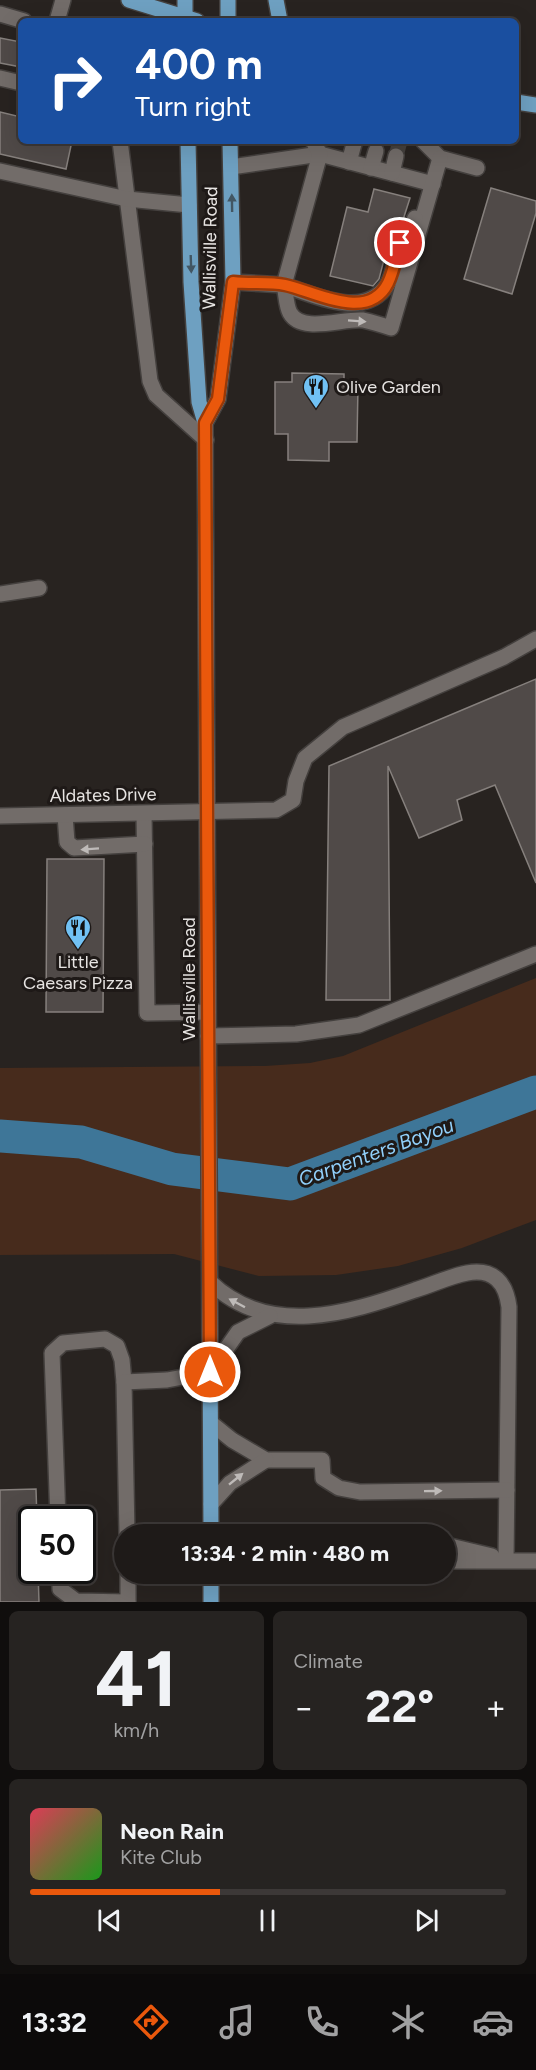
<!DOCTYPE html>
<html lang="en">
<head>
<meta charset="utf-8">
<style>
	body { margin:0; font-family:Figtree,sans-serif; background:#262321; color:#f1f3f6; height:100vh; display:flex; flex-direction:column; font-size:22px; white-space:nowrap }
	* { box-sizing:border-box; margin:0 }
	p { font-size:20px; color:#a1a1a2 }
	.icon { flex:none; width:33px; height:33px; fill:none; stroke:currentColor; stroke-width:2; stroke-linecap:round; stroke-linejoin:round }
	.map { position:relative; height:1602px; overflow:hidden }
	.side { display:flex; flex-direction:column; gap:9px; padding:9px; background:#100e0d; flex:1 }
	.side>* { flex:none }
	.top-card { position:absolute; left:18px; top:18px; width:501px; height:126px; border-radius:9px; box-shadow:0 6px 24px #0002,0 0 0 2px #3c3837; background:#1a4fa0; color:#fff; overflow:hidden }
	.speed { position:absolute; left:18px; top:1506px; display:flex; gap:12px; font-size:30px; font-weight:700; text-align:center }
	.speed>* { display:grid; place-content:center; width:78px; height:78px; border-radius:50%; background:#1e1a18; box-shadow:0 6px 24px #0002,0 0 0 2px #3c3837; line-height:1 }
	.speed .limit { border:3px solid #111; border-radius:9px; background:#fff; color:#111 }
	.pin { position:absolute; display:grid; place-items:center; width:51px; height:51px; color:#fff; margin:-26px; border:3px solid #fff; border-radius:50%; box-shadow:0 2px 6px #0007 }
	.me { position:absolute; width:66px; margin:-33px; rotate:0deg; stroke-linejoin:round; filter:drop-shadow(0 0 4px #0008) }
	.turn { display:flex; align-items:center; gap:21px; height:126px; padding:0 18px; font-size:27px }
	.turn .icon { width:78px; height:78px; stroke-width:2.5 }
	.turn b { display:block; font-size:42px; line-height:51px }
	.big { font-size:45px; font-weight:700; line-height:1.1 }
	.side .widget { flex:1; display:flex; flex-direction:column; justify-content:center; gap:9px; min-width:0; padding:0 21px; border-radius:9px; background:#262321 }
	.side .dial { align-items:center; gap:0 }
	.dial b { font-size:78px; line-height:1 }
	.song { display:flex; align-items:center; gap:18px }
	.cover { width:72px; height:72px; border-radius:9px; background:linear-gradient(135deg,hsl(350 70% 55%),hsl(120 70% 35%)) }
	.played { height:6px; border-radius:3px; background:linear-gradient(90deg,#ea580c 40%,#3c3837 40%) }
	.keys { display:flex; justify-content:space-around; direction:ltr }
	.heat { display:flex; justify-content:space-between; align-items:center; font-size:33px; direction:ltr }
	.side .tiles { flex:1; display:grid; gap:9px; grid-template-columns:1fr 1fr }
	.widget:last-child { grid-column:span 2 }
	.trip { position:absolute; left:114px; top:1524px; width:342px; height:60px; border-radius:30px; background:#1e1a18; box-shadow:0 6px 24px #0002,0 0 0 2px #3c3837; font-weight:700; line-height:60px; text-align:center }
	.menu { display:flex; height:96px; justify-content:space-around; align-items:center; background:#0c0a0a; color:#a1a1a2 }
	.menu .icon { width:42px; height:42px }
	.menu .active { color:#ea580c }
	.menu b { font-size:27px; color:#f1f3f6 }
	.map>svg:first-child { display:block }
	.green { fill:#472b1c }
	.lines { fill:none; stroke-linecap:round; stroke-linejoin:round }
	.river { stroke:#3e7698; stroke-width:33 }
	.building { fill:#504a48; stroke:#86807d; stroke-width:1.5 }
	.minor-tunnel { stroke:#45403d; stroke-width:15; stroke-dasharray:15 8; stroke-linecap:butt }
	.minor-casing { stroke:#44403e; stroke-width:18 }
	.major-casing { stroke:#44403e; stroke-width:18 }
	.minor { stroke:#726c69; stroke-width:15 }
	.major { stroke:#6ea0c1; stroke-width:15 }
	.oneway { fill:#425663 }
	.oneway2 { fill:#bebab8 }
	.route-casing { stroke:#983908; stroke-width:15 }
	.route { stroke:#ea580c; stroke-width:10 }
	.labels { text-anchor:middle; stroke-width:6; stroke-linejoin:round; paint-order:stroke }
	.street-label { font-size:18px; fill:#e7e4e2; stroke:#1e1917 }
	.poi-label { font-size:18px; fill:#e7e4e2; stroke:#1e1917; text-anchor:start }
	.water-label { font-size:20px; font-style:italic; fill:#91d0fb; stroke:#1e1917 }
</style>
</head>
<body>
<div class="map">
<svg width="536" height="1602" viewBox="0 0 536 1602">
	<rect width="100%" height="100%" fill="#282320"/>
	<path class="green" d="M536,978V1220L462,1248L398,1266L336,1275L259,1276L174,1254L0,1255V1068L265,1066L310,1063L343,1056Z"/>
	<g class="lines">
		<path class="river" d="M0,1136L81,1142L172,1169L290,1184L536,1092"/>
	</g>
	<g class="building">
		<path d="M0,38L21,42V67L0,63Z"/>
		<path d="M0,112L21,117V141H72L66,169L0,154Z"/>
		<path d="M491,188L536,201V213L512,294L464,279Z"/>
		<path d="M374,189L410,198L402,223L394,221L379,279L373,286L330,276L347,207L368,212Z"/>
		<path d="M292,373L344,374V386H358L357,442H329V461L288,460V434H275V382H292Z"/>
		<path d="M536,679V883L495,785L457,800L462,820L419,838L388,766L390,1000H326L329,766Z"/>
		<path d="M47,859H104L103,1012H46Z"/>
		<path d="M36,1489L37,1520H32V1570H38L39,1602H0V1490Z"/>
	</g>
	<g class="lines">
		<path class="minor-tunnel" d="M396,156L400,141"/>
		<defs>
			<g id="minor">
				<path d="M0,14L24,21"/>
				<path d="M57,21L63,0"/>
				<path d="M0,78L21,83"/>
				<path d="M120,141L150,381L156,395L206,440"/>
				<path d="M423,141L440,158L477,168"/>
				<path d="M349,162L354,144"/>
				<path d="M231,167L320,154L433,184"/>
				<path d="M371,168L376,151"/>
				<path d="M0,171L127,199L189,205"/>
				<path d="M392,173L396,156"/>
				<path d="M233,282L284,285L320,154L313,141"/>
				<path d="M284,285C286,293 286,306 290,313C302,334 343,318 363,320C372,322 382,325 391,328L440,158"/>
				<path d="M284,285C313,295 365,320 387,285C394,275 395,258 400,246C404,236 411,228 415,218"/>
				<path d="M0,594L39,588"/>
				<path d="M144,814L147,1013L208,1012"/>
				<path d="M65,815L67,842L74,848L145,844"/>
				<path d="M0,816L276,810L293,800L296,781L305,758L343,727L504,657L536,639"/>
				<path d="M208,1036L296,1034L359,1025L536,954"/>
				<path d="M210,1282C268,1338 347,1314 415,1290C432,1285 450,1276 467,1273C494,1268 506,1283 509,1307L506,1560"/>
				<path d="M211,1423L232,1440L266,1460H322L323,1478L339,1488L360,1492L507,1490"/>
				<path d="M211,1504L230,1483L266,1460"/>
				<path d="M58,1520L52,1353L63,1343L105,1339L117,1346L122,1360L124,1382"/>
				<path d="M127,1534L124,1382L167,1380L210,1372L238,1332L270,1316"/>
				<path d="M222,1534H369"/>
				<path d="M446,1545L492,1556"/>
				<path d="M446,1561H536"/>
				<path d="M60,1570V1589L76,1601L128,1602"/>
				<path d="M128,1574V1602"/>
			</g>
			<g id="major">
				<path d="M129,0L197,21"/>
				<path d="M185,0V21"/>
				<path d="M228,0V21"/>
				<path d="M276,0L280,21"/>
				<path d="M516,102L536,105"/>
				<path d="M188,141L191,282L199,402L205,423L211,1534"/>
				<path d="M205,423L218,399L233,282L230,141"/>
				<path d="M211,1574V1602"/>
			</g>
		</defs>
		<use href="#minor" class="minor-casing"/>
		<use href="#major" class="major-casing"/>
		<use href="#minor" class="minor"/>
		<use href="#major" class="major"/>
	</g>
	<defs><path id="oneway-solid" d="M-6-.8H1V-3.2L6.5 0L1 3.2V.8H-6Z" transform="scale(1.5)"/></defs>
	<g class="oneway">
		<use href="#oneway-solid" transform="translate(232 203) rotate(-91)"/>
		<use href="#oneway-solid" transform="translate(191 264) rotate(88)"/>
	</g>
	<g class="oneway2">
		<use href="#oneway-solid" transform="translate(357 321) rotate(4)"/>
		<use href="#oneway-solid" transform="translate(90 849) rotate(176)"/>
		<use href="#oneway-solid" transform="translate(237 1303) rotate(-152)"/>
		<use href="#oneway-solid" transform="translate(236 1479) rotate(-39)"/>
		<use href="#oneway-solid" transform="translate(433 1491) rotate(-1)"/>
	</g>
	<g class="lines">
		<defs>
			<path id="route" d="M210,1372L205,423L218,399L233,282C250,284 269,282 285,285C314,291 368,323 388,283C394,271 396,256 400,243"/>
		</defs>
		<use href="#route" class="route-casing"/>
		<use href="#route" class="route"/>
	</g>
	<defs>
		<symbol id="restaurant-pin" viewBox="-11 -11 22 30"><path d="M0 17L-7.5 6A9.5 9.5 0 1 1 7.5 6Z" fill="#71c1f4" stroke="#1e1917"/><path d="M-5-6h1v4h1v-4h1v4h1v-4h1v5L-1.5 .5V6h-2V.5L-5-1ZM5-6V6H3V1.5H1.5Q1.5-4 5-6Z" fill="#111"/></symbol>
	</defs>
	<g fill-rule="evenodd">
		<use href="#restaurant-pin" x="301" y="372" width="30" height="40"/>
		<use href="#restaurant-pin" x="63" y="913" width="30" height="40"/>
	</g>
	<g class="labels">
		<g class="street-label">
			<text transform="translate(210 248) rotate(-89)" y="6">Wallisville Road</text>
			<text transform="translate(103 795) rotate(-1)" y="6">Aldates Drive</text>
			<text transform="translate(189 979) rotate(-90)" y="6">Wallisville Road</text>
		</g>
		<g class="poi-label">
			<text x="336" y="393">Olive Garden</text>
			<text x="78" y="968" text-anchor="middle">Little<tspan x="78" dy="21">Caesars Pizza</tspan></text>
		</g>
		<g class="water-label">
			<text transform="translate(376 1152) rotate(-20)" y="7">Carpenters Bayou</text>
		</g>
	</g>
</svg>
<div class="speed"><div class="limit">50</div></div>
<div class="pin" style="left:400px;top:243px;background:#d93025"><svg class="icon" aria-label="arrive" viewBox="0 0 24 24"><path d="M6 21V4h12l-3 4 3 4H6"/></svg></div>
<svg class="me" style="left:210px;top:1372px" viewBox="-20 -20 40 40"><circle r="17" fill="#ea580c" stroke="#fff" stroke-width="3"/><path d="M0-11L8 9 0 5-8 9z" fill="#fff"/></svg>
<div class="trip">13:34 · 2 min · 480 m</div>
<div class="top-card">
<div class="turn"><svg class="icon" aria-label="right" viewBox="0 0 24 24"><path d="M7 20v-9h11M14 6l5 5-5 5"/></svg><div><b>400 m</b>Turn right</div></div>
</div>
</div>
<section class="side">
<div class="tiles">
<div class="widget dial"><b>41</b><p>km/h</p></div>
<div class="widget"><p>Climate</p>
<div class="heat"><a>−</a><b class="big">22°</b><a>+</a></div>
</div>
<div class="widget">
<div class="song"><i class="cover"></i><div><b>Neon Rain</b><p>Kite Club</p></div></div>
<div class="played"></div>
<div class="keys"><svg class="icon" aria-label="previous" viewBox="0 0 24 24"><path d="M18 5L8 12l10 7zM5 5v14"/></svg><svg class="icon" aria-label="pause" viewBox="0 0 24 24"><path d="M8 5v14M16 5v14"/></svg><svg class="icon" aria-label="next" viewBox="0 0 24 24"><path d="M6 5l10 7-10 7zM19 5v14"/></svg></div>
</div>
</div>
</section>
<nav class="menu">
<b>13:32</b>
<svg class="icon active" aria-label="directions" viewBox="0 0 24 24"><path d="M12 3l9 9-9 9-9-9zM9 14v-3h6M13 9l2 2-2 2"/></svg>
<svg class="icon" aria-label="music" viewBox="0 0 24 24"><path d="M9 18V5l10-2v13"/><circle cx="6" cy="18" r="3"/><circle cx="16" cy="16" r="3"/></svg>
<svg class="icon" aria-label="phone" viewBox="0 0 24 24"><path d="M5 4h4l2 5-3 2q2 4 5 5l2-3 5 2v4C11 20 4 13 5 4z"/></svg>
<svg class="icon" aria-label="climate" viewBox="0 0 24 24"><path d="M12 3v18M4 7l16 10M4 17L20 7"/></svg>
<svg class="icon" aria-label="car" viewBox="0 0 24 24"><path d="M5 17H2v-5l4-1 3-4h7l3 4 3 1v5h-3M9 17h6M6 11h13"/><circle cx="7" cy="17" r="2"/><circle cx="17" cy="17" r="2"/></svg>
</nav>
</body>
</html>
